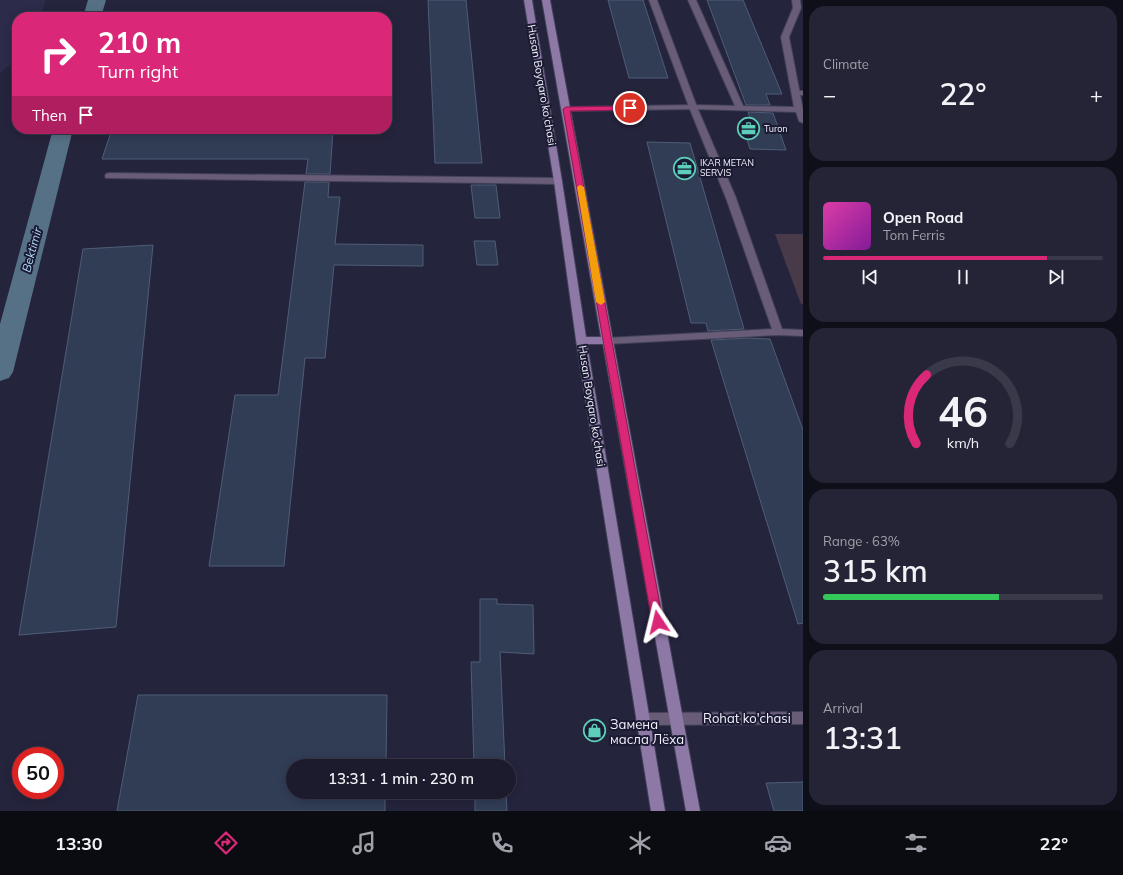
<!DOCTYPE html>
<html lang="en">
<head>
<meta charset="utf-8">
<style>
	body { margin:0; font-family:Mulish,sans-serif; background:#252436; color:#f1f3f6; height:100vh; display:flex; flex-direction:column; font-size:15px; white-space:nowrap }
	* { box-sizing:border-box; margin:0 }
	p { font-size:13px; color:#a0a1aa }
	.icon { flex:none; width:22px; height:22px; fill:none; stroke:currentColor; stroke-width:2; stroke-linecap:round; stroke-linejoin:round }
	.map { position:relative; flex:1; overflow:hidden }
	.sheet { display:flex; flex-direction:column; gap:6px; padding:6px; background:#0f0f19; width:320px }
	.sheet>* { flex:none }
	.top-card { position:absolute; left:12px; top:12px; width:380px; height:122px; border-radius:16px; box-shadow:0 2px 10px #0003,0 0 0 1px #3a394a; background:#db2777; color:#fff; overflow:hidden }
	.speed { position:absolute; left:12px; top:747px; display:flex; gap:8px; font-size:20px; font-weight:700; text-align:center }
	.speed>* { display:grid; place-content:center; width:52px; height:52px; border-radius:50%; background:#1c1b2e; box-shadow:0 2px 10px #0003,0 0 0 1px #3a394a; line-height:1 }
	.speed .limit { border:6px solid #d22; background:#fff; color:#111 }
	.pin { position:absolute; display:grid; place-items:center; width:34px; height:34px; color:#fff; margin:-17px; border:2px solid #fff; border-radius:50%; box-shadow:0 1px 4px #0007 }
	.me { position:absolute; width:44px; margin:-22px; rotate:350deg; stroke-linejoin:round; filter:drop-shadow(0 0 3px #0008) }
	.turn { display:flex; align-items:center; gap:14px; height:84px; padding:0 20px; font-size:18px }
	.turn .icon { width:52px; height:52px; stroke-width:2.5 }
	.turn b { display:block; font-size:28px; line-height:34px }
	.then { display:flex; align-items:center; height:38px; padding:0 20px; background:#0003; gap:8px; font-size:15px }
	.big { font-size:30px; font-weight:600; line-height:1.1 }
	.sheet .widget { flex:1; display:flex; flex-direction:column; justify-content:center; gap:6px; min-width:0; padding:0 14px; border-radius:16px; background:#252436 }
	.sheet .dial { align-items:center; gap:0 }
	.dial svg { height:104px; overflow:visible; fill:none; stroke:#3a394a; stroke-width:7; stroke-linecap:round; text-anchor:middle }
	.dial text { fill:#f1f3f6; stroke:none }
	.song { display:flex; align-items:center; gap:12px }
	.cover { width:48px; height:48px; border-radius:6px; background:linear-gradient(135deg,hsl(320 70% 55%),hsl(290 70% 35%)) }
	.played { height:4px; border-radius:2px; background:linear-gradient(90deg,#db2777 80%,#3a394a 80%) }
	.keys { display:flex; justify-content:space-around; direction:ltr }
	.heat { display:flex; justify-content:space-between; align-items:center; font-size:22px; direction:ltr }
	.charge { height:6px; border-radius:3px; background:linear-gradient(90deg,#34c759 63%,#3a394a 0) }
	.trip { position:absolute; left:286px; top:759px; width:230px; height:40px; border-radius:20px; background:#1c1b2e; box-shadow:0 2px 10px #0003,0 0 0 1px #3a394a; font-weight:600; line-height:40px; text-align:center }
	.menu { display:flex; height:64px; justify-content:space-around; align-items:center; background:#0b0b12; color:#a0a1aa }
	.menu .icon { width:28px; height:28px }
	.menu .active { color:#db2777 }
	.menu b { font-size:18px; color:#f1f3f6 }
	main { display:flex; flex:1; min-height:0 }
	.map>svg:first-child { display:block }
	.built { fill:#2c2b4a }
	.green { fill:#483a48 }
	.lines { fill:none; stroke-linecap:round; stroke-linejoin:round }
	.canal { fill:#567185; fill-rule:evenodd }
	.building { fill:#313d55; stroke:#4f5d77 }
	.service-casing { stroke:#424158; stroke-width:2 }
	.minor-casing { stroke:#424158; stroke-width:2 }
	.tertiary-casing { stroke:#424158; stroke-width:2 }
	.secondary-casing { stroke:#424158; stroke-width:2 }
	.service { fill:#685c78; fill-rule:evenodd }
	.minor { fill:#685c78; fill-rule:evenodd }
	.tertiary { fill:#685c78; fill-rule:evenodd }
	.secondary { fill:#8d78a6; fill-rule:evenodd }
	.route { fill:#db2777; stroke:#8e194d }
	.slow { fill:#f59e0b }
	.labels { text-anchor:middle; stroke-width:4; stroke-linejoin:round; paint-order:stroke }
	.far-poi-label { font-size:9px; fill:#f3f3fe; stroke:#1b1a33; text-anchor:start }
	.street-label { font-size:11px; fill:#f3f3fe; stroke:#1b1a33 }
	.water-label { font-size:12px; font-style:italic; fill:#b2daf9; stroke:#1b1a33 }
	.near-street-label { font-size:13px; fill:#f3f3fe; stroke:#1b1a33 }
	.near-poi-label { font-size:13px; fill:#f3f3fe; stroke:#1b1a33; text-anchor:start }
</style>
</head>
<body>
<main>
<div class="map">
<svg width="803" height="811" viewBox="0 0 803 811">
	<rect width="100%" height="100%" fill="#25243d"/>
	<path class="built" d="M0,0H46L40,17H17V59L0,73Z"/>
	<path class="green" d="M775,234H803V304H801Z"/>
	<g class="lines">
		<g class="canal">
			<path d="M88,0H106L101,17H83Z"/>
			<path d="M53,129H73L13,372L9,378L0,381V324Z"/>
		</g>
	</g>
	<g class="building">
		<path d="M428,0H466L482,163H435Z"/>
		<path d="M608,0H643L668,78H629Z"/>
		<path d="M707,0H743L782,94H766L770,105H746Z"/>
		<path d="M748,112L773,113L786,150L750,149L741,120H751Z"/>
		<path d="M112,129L333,130L330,174H306L308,159H102Z"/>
		<path d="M647,142L690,143L744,329L708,331L706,323H691Z"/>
		<path d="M305,182H329L328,197H340L335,244L423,245V266L334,265L325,358H305L284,566H209L235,395H278Z"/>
		<path d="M471,185H496L500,218H475Z"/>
		<path d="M474,241H495L498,265H477Z"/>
		<path d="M153,245L116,627L19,635L83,249Z"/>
		<path d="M747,338L770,339L803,430V623L798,624L711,340Z"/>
		<path d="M480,599H497V604L533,605L534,654L500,652L505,766H474L471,662H480Z"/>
		<path d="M138,695H387L386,766H293V792H385V811H117Z"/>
		<path d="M803,782V811H774L766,783Z"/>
		<path d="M475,792H506L507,811H475Z"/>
	</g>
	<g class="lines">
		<defs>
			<g id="service">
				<path d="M649,0H657L697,107L736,198L782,329L803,330V336L778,335L607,344L602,341L607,338L772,329L726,198L689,107Z"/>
				<path d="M688,0H696L744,108L743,110H737L736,108Z"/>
				<rect x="793" y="91" width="10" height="4"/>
				<path d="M109,173L558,178L562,181L558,184L106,178L105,176L106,174Z"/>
			</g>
			<path id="minor" d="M792,0H800L801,8L789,37L803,110V123L799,121L796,112L693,109L567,111L563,109L567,107L693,105L794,107L781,37L793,8Z"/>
			<path id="tertiary" d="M803,712V724L643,725L638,723L636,719L638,715L643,713Z"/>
			<path id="secondary" d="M524,0H532L562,181L586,337H601L542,0H550L700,811H686L603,344H587L665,811H651L576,340L554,181Z"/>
		</defs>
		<use href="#service" class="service-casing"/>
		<use href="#minor" class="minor-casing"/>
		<use href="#tertiary" class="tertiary-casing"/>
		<use href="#secondary" class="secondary-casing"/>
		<use href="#service" class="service"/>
		<use href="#minor" class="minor"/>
		<use href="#tertiary" class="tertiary"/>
		<use href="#secondary" class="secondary"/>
	</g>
	<path class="route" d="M630,106L633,108L632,110L570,111L663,622L661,625L658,626L654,625L652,622L563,109L566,107Z"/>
	<path class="slow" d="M580,185L584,187L605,302L601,305L596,302L577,187Z"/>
	<defs>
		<symbol id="office-ring" viewBox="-11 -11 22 22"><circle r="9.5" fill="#1b1a33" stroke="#5dceb9" stroke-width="1.5"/><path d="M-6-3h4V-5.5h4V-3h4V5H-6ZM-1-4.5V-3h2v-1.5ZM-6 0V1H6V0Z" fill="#5dceb9"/></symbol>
		<symbol id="shop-ring" viewBox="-11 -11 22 22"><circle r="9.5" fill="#1b1a33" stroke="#5dceb9" stroke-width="1.5"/><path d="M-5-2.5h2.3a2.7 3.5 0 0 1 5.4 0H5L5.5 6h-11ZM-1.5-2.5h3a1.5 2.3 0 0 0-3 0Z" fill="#5dceb9"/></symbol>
	</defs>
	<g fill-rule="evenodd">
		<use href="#office-ring" x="736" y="116" width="25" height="25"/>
		<use href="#office-ring" x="672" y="156" width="25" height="25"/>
		<use href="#shop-ring" x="582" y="718" width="25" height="25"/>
	</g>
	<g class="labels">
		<g class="far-poi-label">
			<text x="764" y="132">Turon</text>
			<text x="700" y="166">IKAR METAN<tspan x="700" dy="10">SERVIS</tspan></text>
		</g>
		<g class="street-label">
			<text transform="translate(542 85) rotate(80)" y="4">Husan Boyqaro ko'chasi</text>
			<text transform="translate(592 406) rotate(81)" y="4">Husan Boyqaro ko'chasi</text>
		</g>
		<g class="water-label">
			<text transform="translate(32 250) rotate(-75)" y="4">Bektimir</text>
		</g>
		<g class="near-street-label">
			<text x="747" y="723">Rohat ko'chasi</text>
		</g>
		<g class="near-poi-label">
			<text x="610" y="729">Замена<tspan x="610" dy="15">масла Лёха</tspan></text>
		</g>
	</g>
</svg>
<div class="speed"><div class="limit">50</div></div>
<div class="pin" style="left:630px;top:108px;background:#d93025"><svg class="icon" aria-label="arrive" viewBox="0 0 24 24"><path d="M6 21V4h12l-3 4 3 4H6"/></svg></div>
<svg class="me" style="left:658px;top:622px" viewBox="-20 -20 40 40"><path d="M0-17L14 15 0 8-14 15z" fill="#db2777" stroke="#fff" stroke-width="4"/></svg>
<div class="trip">13:31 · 1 min · 230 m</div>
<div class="top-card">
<div class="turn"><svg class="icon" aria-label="right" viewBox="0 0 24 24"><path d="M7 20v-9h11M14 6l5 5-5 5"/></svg><div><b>210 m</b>Turn right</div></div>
<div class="then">Then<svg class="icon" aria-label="arrive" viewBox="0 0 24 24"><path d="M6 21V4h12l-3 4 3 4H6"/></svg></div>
</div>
</div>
<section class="sheet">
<div class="widget"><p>Climate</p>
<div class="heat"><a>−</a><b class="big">22°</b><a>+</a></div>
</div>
<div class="widget">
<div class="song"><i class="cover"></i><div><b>Open Road</b><p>Tom Ferris</p></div></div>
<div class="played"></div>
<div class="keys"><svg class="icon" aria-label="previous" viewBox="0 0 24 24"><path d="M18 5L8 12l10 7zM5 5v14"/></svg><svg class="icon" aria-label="pause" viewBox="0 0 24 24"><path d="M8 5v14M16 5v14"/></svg><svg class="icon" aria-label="next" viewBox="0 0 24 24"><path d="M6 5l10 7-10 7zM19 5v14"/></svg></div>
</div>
<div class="widget dial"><svg viewBox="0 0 100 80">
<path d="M14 69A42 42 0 1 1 86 69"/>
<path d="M14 69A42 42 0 0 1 22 16" stroke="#db2777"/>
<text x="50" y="56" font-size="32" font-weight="700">46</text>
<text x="50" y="72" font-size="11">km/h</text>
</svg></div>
<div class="widget"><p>Range · 63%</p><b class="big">315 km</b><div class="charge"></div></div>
<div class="widget"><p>Arrival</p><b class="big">13:31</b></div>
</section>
</main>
<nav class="menu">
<b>13:30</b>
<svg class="icon active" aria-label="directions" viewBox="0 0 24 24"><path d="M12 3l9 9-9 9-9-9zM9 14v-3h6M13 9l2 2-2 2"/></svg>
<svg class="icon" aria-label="music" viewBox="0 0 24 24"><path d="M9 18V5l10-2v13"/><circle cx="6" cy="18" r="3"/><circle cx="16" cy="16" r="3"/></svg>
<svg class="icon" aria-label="phone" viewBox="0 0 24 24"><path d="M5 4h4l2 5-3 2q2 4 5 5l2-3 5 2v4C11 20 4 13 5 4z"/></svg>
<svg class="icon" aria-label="climate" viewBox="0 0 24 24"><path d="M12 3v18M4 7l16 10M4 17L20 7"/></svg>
<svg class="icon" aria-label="car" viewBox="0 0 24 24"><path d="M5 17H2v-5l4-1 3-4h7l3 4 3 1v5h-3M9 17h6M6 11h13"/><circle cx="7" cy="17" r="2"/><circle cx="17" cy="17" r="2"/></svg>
<svg class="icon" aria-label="filters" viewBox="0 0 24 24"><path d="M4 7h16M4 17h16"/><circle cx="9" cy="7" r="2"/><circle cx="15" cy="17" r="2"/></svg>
<b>22°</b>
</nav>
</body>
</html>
